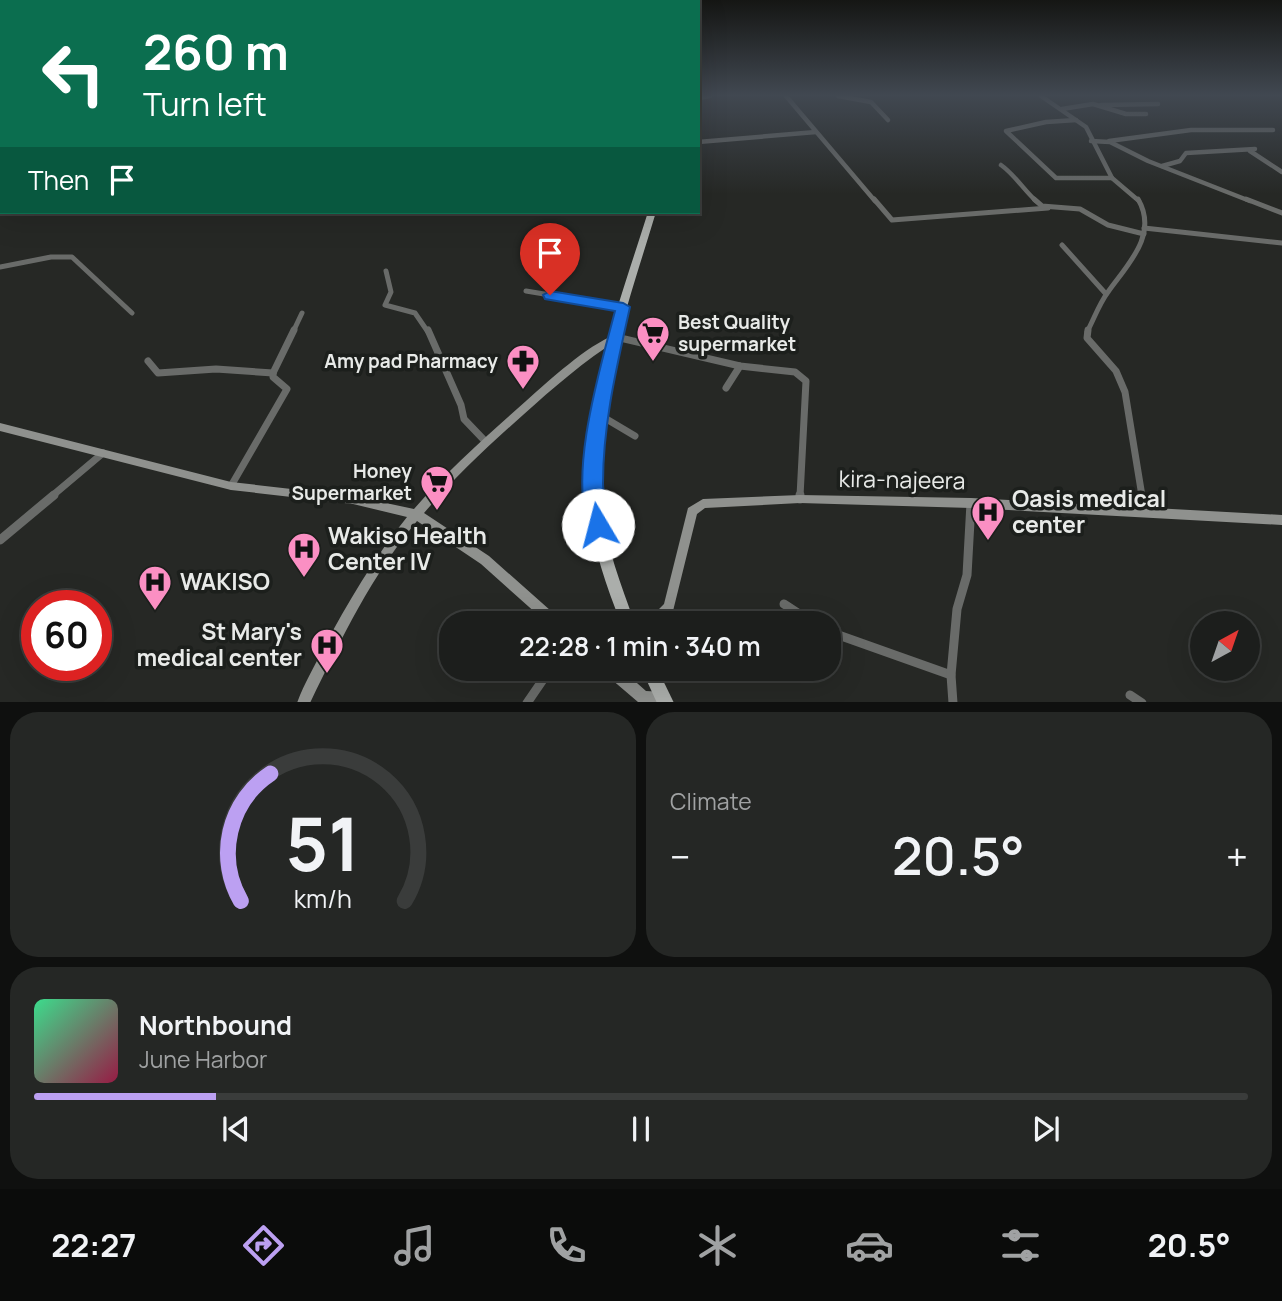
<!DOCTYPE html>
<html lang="en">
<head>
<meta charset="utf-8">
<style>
	body { margin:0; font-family:Manrope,sans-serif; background:#252725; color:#f1f3f6; height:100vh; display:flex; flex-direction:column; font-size:26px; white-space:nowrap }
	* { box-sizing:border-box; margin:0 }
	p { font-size:23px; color:#a0a2a3 }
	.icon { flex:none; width:38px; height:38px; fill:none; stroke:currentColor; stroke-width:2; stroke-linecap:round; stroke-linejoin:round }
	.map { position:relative; height:702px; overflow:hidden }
	.sheet { display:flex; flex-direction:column; gap:10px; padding:10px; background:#0f100f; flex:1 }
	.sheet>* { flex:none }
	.top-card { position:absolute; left:0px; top:0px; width:700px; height:214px; box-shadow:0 7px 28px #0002,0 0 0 2px #3a3c3b; background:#0b6e4f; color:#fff; overflow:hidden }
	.needle { width:46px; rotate:40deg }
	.fabs { position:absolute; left:1190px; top:611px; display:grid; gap:14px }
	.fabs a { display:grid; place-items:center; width:70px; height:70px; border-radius:50%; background:#1c1e1c; box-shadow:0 7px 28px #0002,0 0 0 2px #3a3c3b; font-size:35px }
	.speed { position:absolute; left:21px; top:590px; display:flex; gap:14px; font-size:35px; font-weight:700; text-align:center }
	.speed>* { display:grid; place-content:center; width:91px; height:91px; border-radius:50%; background:#1c1e1c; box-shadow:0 7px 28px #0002,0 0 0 2px #3a3c3b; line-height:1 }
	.speed .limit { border:10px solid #d22; background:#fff; color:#111 }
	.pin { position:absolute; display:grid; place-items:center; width:60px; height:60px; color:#fff; margin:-72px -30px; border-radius:50% 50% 50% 0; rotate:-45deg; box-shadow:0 0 7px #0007 }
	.pin .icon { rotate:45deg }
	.me { position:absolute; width:77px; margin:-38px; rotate:352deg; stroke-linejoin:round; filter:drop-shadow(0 0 5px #0008) }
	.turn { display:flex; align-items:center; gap:24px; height:147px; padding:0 28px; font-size:32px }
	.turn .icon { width:91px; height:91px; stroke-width:2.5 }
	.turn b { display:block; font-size:49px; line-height:60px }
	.then { display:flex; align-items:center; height:66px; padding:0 28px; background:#0003; gap:14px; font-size:26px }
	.big { font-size:52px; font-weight:600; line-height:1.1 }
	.sheet .widget { flex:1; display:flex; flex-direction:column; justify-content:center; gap:10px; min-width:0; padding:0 24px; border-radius:28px; background:#252725 }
	.sheet .dial { align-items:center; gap:0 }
	.dial svg { height:182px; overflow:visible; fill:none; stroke:#3a3c3b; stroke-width:7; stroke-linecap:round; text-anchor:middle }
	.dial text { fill:#f1f3f6; stroke:none }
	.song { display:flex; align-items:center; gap:21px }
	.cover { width:84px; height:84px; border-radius:10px; background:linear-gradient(135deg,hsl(150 70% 55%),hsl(340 70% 35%)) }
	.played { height:7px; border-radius:4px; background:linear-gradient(90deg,#bca0f2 15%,#3a3c3b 15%) }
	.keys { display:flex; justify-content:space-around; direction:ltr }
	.heat { display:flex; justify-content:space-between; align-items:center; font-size:38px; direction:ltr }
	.sheet .tiles { flex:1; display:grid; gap:10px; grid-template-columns:1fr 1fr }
	.widget:last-child { grid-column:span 2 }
	.trip { position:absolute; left:439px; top:611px; width:402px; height:70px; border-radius:28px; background:#1c1e1c; box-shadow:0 7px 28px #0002,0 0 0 2px #3a3c3b; font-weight:600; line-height:70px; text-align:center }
	.tabs { display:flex; height:112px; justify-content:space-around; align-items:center; background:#0b0c0b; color:#a0a2a3 }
	.tabs .icon { width:49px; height:49px }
	.tabs .current { color:#bca0f2 }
	.tabs b { font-size:32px; color:#f1f3f6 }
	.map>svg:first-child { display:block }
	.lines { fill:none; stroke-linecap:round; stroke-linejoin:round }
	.street-far3 { stroke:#696b69; stroke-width:4.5 }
	.street-far2 { stroke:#696b69; stroke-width:5 }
	.street-far1 { stroke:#696b69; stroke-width:7 }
	.street { stroke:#696b69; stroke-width:9 }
	.secondary { fill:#8f918e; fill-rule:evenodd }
	.primary { fill:#abaeab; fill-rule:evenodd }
	.route { fill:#1a73e8; stroke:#114b97; stroke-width:2 }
	.labels { text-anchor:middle; stroke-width:7; stroke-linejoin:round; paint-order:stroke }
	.poi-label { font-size:19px; font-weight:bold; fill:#e8eae8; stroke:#1c1f1c; text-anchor:end }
	.near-street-label { font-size:23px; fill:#e8eae8; stroke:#1c1f1c }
	.near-poi-label { font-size:23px; font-weight:bold; fill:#e8eae8; stroke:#1c1f1c; text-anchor:start }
</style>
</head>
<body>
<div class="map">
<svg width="1282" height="703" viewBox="0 0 1282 703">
	<rect width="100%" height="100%" fill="#262825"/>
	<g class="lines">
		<g class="street-far3">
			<path d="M786,96L875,201"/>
			<path d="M838,96L871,102L888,120"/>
			<path d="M1041,96L1086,127L1112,178L1139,201"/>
			<path d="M698,98L710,96"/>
			<path d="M1101,105L1158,104"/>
			<path d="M1062,109L1093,104L1126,114H1146"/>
			<path d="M1076,120L1046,122L1006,131L1056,178H1112"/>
			<path d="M1091,141L1110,142L1148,161L1250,201"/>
			<path d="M1109,141L1191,130H1273"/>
			<path d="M698,142L816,132"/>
			<path d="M1250,151L1282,172"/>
			<path d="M1001,165C1015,175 1023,189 1036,201"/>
			<path d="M1162,166L1180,161L1186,153L1255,149"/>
		</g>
		<g class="street-far2">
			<path d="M874,199L892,220L1048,208"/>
			<path d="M1034,199L1042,206L1080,209L1108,225L1144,234"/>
			<path d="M1246,199L1282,213"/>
			<path d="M1144,228L1282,243"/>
			<path d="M1062,245L1106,294"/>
			<path d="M0,267L51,257H72L132,313"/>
			<path d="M386,271L391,292L385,305L415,313L428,332"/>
			<path d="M526,291L623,307"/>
			<path d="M293,332L302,313"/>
			<path d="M1087,332C1094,319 1099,304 1108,292C1127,265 1159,235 1138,199"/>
		</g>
		<g class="street-far1">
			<path d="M428,330L461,405L464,419L485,441"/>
			<path d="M1088,330L1087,338L1116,371L1125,392L1142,496"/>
			<path d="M616,337L740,366L795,372L806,381L800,496"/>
			<path d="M148,361L158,373L216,369L273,373"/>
			<path d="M273,373L294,330"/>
			<path d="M726,388L740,366"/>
			<path d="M598,414L635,436"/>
			<path d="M231,486L287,389L273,377V373"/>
			<path d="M52,496L103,453"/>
		</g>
		<g class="street">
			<path d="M1142,495L1145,512"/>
			<path d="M800,499V495"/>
			<path d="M0,540L54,495"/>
			<path d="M784,604L813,623"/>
			<path d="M830,632L951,675"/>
			<path d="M1130,695L1142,703"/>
			<path d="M527,703L551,668"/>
			<path d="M953,703L951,675L957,609L967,575L971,503"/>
		</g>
		<g class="secondary">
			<path d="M616,334L620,337L619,339C584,361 553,388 523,415C488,446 454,478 424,513L489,556L560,619L562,623H547L481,564L417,521C372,575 341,639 310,703H297C304,684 314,667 323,649C348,602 374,558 407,517L353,504L231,490L0,431V423L231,482L353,496L414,509C448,470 487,436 526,401C551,379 585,347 616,334Z"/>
			<path d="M800,495L971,498L1282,515V525L971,508L800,503L705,508L697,514L673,611L662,623H641L643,619L653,615L664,604L688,508L703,499Z"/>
			<path d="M603,668H620L646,691L664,692L669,694L671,699L669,703L638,702L604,673Z"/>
		</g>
		<g class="primary">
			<path d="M648,212H656C629,302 591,404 600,500C605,542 620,583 635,623H621C605,583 591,542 588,499C580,403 620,302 648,212Z"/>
			<path d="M641,668H657L674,703H657Z"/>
		</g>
	</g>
	<linearGradient id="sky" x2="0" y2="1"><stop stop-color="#151614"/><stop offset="0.49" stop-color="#414851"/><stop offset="1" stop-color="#414851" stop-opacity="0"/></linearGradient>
	<rect width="1282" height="194" fill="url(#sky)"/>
	<path class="route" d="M550,291L623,303L630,307C617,366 603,423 603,483C603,498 612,517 605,531L598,534L591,531C566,479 601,365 615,311L545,299L543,295Z"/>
	<defs>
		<symbol id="supermarket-pin" viewBox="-11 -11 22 30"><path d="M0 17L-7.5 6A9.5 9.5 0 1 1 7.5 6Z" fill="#fb8fc3" stroke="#1c1f1c"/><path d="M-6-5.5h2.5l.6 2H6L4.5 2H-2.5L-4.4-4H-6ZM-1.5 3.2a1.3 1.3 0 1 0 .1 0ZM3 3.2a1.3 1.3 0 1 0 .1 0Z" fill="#111"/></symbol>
		<symbol id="pharmacy-pin" viewBox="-11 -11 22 30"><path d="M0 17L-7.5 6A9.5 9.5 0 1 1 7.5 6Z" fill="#fb8fc3" stroke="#1c1f1c"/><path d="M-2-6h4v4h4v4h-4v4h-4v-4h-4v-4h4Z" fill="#111"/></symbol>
		<symbol id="hospital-pin" viewBox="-11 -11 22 30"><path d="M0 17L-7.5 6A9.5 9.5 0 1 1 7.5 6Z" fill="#fb8fc3" stroke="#1c1f1c"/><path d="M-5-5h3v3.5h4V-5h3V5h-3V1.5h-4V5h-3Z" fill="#111"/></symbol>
	</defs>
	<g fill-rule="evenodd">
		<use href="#supermarket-pin" x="634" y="314" width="38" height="52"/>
		<use href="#pharmacy-pin" x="504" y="342" width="38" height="52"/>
		<use href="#supermarket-pin" x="418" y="463" width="38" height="52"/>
		<use href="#hospital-pin" x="969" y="493" width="38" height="52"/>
		<use href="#hospital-pin" x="285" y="530" width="38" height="52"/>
		<use href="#hospital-pin" x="136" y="563" width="38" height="52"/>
		<use href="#hospital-pin" x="308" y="626" width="38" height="52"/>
	</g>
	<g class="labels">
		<g class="poi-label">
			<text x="678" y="329" text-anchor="start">Best Quality<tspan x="678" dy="22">supermarket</tspan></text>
			<text x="498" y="368">Amy pad Pharmacy</text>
			<text x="412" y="478">Honey<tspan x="412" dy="22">Supermarket</tspan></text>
		</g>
		<g class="near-street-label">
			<text transform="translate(902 480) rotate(1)" y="8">kira-najeera</text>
		</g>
		<g class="near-poi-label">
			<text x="1012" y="507">Oasis medical<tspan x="1012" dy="26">center</tspan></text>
			<text x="328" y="544">Wakiso Health<tspan x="328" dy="26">Center IV</tspan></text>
			<text x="180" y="590">WAKISO</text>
			<text x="302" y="640" text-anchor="end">St Mary's<tspan x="302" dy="26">medical center</tspan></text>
		</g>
	</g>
</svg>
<div class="fabs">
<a><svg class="needle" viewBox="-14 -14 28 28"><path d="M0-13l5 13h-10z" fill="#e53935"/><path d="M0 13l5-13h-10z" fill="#a0a2a3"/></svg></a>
</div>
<div class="speed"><div class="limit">60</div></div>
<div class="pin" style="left:550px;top:295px;background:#d93025"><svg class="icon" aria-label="arrive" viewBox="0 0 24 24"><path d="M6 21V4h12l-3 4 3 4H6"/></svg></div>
<svg class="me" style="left:598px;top:525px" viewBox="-20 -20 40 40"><circle r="19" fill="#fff"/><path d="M0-13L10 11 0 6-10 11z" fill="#1a73e8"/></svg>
<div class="trip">22:28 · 1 min · 340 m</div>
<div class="top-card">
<div class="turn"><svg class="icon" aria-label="left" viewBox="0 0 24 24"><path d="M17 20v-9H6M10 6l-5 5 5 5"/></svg><div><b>260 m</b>Turn left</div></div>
<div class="then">Then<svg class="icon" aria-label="arrive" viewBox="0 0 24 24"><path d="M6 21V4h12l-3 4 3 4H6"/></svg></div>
</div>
</div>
<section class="sheet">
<div class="tiles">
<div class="widget dial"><svg viewBox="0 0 100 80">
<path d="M14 69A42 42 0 1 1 86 69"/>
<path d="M14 69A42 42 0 0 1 27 13" stroke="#bca0f2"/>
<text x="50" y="56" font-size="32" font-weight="700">51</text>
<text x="50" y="72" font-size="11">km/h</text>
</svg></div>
<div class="widget"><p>Climate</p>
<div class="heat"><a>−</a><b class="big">20.5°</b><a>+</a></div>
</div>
<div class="widget">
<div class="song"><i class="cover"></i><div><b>Northbound</b><p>June Harbor</p></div></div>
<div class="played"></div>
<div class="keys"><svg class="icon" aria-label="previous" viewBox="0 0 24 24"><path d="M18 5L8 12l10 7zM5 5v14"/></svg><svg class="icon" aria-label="pause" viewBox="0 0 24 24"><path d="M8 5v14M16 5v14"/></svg><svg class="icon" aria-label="next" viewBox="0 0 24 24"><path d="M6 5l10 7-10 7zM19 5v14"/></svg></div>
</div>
</div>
</section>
<nav class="tabs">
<b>22:27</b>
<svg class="icon current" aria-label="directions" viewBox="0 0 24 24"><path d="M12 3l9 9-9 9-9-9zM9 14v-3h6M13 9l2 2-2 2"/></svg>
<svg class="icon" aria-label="music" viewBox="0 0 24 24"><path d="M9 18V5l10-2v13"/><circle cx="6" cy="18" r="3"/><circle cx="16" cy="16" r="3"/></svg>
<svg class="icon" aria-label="phone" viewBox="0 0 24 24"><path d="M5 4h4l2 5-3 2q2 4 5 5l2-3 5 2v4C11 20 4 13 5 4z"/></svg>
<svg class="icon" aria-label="climate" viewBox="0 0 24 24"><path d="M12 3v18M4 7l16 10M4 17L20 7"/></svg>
<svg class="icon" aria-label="car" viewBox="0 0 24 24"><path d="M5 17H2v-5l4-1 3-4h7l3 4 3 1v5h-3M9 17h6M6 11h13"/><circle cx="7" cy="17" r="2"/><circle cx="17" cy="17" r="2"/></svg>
<svg class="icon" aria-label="filters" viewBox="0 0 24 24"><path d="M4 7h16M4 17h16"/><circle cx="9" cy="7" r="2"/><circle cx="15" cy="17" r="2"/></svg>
<b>20.5°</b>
</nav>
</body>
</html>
